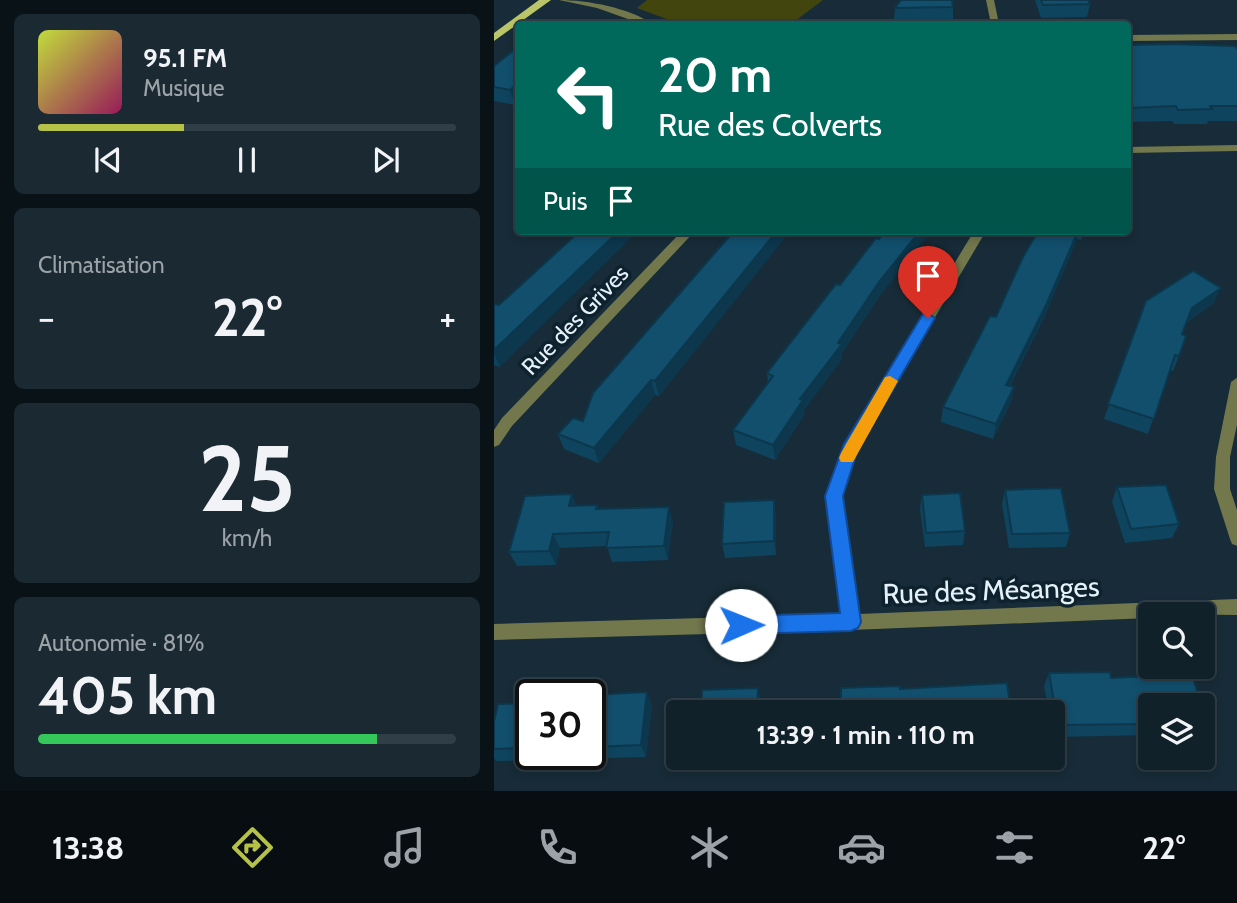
<!DOCTYPE html>
<html lang="fr">
<head>
<meta charset="utf-8">
<style>
	body { margin:0; font-family:Cabin,sans-serif; background:#1a2932; color:#f1f3f6; height:100vh; display:flex; flex-direction:column; font-size:26px; white-space:nowrap }
	* { box-sizing:border-box; margin:0 }
	p { font-size:23px; color:#9ca3a8 }
	.icon { flex:none; width:38px; height:38px; fill:none; stroke:currentColor; stroke-width:2; stroke-linecap:round; stroke-linejoin:round }
	.map { position:relative; flex:1; overflow:hidden }
	.drawer { display:flex; flex-direction:column; gap:14px; padding:14px; background:#091217; width:494px }
	.drawer>* { flex:none }
	.hud { position:absolute; left:21px; top:21px; width:616px; height:214px; border-radius:7px; box-shadow:0 4px 10px #0003,0 0 0 2px #303e47; background:#00695c; color:#fff; overflow:hidden }
	.controls { position:absolute; left:644px; top:602px; display:grid; gap:14px }
	.controls a { display:grid; place-items:center; width:77px; height:77px; border-radius:7px; background:#11212a; box-shadow:0 4px 10px #0003,0 0 0 2px #303e47; font-size:35px }
	.speed { position:absolute; left:21px; top:679px; display:flex; gap:14px; font-size:35px; font-weight:700; text-align:center }
	.speed>* { display:grid; place-content:center; width:91px; height:91px; border-radius:50%; background:#11212a; box-shadow:0 4px 10px #0003,0 0 0 2px #303e47; line-height:1 }
	.speed .limit { border:4px solid #111; border-radius:10px; background:#fff; color:#111 }
	.pin { position:absolute; display:grid; place-items:center; width:60px; height:60px; color:#fff; margin:-72px -30px; border-radius:50% 50% 50% 0; rotate:-45deg; box-shadow:0 0 7px #0007 }
	.pin .icon { rotate:45deg }
	.me { position:absolute; width:77px; margin:-38px; rotate:89deg; stroke-linejoin:round; filter:drop-shadow(0 0 5px #0008) }
	.turn { display:flex; align-items:center; gap:24px; height:147px; padding:0 28px; font-size:32px }
	.turn .icon { width:91px; height:91px; stroke-width:2.5 }
	.turn b { display:block; font-size:49px; line-height:60px }
	.then { display:flex; align-items:center; height:66px; padding:0 28px; background:#0003; gap:14px; font-size:26px }
	.big { font-size:52px; font-weight:700; line-height:1.1 }
	.drawer .card { flex:1; display:flex; flex-direction:column; justify-content:center; gap:10px; min-width:0; padding:0 24px; border-radius:10px; background:#1a2932 }
	.drawer .dial { align-items:center; gap:0 }
	.dial b { font-size:91px; line-height:1 }
	.song { display:flex; align-items:center; gap:21px }
	.cover { width:84px; height:84px; border-radius:10px; background:linear-gradient(135deg,hsl(70 70% 55%),hsl(330 70% 35%)) }
	.played { height:7px; border-radius:4px; background:linear-gradient(90deg,#b6c148 35%,#303e47 35%) }
	.keys { display:flex; justify-content:space-around; direction:ltr }
	.heat { display:flex; justify-content:space-between; align-items:center; font-size:38px; direction:ltr }
	.charge { height:10px; border-radius:5px; background:linear-gradient(90deg,#34c759 81%,#303e47 0) }
	.trip { position:absolute; left:172px; top:700px; width:399px; height:70px; border-radius:7px; background:#11212a; box-shadow:0 4px 10px #0003,0 0 0 2px #303e47; font-weight:700; line-height:70px; text-align:center }
	.tab-bar { display:flex; height:112px; justify-content:space-around; align-items:center; background:#070d11; color:#9ca3a8 }
	.tab-bar .icon { width:49px; height:49px }
	.tab-bar .selected { color:#b6c148 }
	.tab-bar b { font-size:32px; color:#f1f3f6 }
	main { display:flex; flex:1; min-height:0 }
	.map>svg:first-child { display:block }
	.green { fill:#42460e }
	.lines { fill:none; stroke-linecap:round; stroke-linejoin:round }
	.street { fill:#72774c; fill-rule:evenodd }
	.primary { fill:#bac468; fill-rule:evenodd }
	.wall { fill:#0f445e }
	.shaded-wall { fill:#0c374c }
	.building { fill:#114f6d; stroke:#0c374c; stroke-width:2 }
	.route { fill:#1a73e8; stroke:#114b97; stroke-width:2 }
	.slow { fill:#f59e0b }
	.labels { text-anchor:middle; stroke-width:7; stroke-linejoin:round; paint-order:stroke }
	.street-label { font-size:23px; fill:#e4f1f9; stroke:#0e222e }
	.near-street-label { font-size:28px; fill:#e4f1f9; stroke:#0e222e }
</style>
</head>
<body>
<main>
<section class="drawer">
<div class="card">
<div class="song"><i class="cover"></i><div><b>95.1 FM</b><p>Musique</p></div></div>
<div class="played"></div>
<div class="keys"><svg class="icon" aria-label="previous" viewBox="0 0 24 24"><path d="M18 5L8 12l10 7zM5 5v14"/></svg><svg class="icon" aria-label="pause" viewBox="0 0 24 24"><path d="M8 5v14M16 5v14"/></svg><svg class="icon" aria-label="next" viewBox="0 0 24 24"><path d="M6 5l10 7-10 7zM19 5v14"/></svg></div>
</div>
<div class="card"><p>Climatisation</p>
<div class="heat"><a>−</a><b class="big">22°</b><a>+</a></div>
</div>
<div class="card dial"><b>25</b><p>km/h</p></div>
<div class="card"><p>Autonomie · 81%</p><b class="big">405 km</b><div class="charge"></div></div>
</section>
<div class="map">
<svg width="744" height="791" viewBox="0 0 744 791">
	<rect width="100%" height="100%" fill="#172c38"/>
	<path class="green" d="M153,0H329L297,24H186L143,8Z"/>
	<g class="lines">
		<g class="street">
			<path d="M65,0C94,0 135,8 159,24H148L103,8Z"/>
			<path d="M492,0H500L505,24H497Z"/>
			<path d="M744,34V40L634,41V35Z"/>
			<path d="M744,145V151L634,153V147Z"/>
			<path d="M188,231H201L18,426L5,445L0,447V430L8,418Z"/>
			<path d="M480,231H492L363,449L348,497L364,614L744,599V615L656,614V618L357,630L0,640V624L347,614L332,497L349,448Z"/>
			<path d="M744,377V420L736,457V489L744,513V546L738,544L736,539L720,489L722,457L737,382Z"/>
		</g>
		<path class="primary" d="M45,0H57L0,41V33Z"/>
	</g>
	<g class="wall">
		<path d="M541,0H594L596,4L593,17L547,18Z"/>
		<path d="M459,7V19L400,20L401,8Z"/>
		<path d="M634,45L744,50V121H714L713,124H680L678,121L634,122Z"/>
		<path d="M24,47V102L21,105L0,101V66Z"/>
		<path d="M296,231L165,396L161,395L105,463L70,449L64,434L89,421Z"/>
		<path d="M544,231H591L587,240L583,239L550,318L516,386L520,387L517,402L499,439L447,422L449,407L502,317Z"/>
		<path d="M385,297L348,353V359L310,410V415L281,460L242,445L239,430L274,383L273,373Z"/>
		<path d="M652,301L720,303L692,323L688,334L685,356L679,371L676,370L654,434L610,419Z"/>
		<path d="M0,304L6,367L0,365Z"/>
		<path d="M623,487L685,524L678,538L631,543L618,502Z"/>
		<path d="M511,490L576,533L572,547L515,548L508,504Z"/>
		<path d="M428,495L471,531L469,545L431,547L426,509Z"/>
		<path d="M103,505L104,509L179,521L174,560L118,562L113,546L66,548L62,565L23,566L15,552L83,506Z"/>
		<path d="M282,514V555L231,558L228,544Z"/>
		<path d="M555,673L656,705V735L559,737L558,712H555L550,686Z"/>
		<path d="M96,695L158,705L152,757L2,761L0,758V721L37,703V754H96Z"/>
		<path d="M206,758H264V759L208,761Z"/>
	</g>
	<g class="shaded-wall">
		<path d="M24,83V102L21,105L16,90Z"/>
		<path d="M125,231H144L6,367L0,354V350Z"/>
		<path d="M283,231H296L165,396L161,381Z"/>
		<path d="M426,231H437L385,297L348,353V359L310,410V415L281,460L279,445L306,399L385,282Z"/>
		<path d="M584,231H585L583,239L550,318L509,400L512,385Z"/>
		<path d="M727,288L720,303L692,323L698,308Z"/>
		<path d="M157,380L161,395L105,463L100,448Z"/>
		<path d="M520,387L517,402L499,439L502,424Z"/>
		<path d="M78,494L84,508L75,506Z"/>
		<path d="M280,500L282,514V555L280,541Z"/>
		<path d="M175,507L179,521L174,560L170,546Z"/>
		<path d="M59,534L66,548L62,565L55,551Z"/>
		<path d="M264,688L267,700L266,712H263Z"/>
		<path d="M153,692L158,705L152,757L147,745Z"/>
	</g>
	<g class="building">
		<path d="M407,0H458L459,7L401,8Z"/>
		<path d="M547,0H594L596,4L549,5Z"/>
		<path d="M676,44L741,46L744,50V106H716L718,109L684,110L682,106L634,108V45Z"/>
		<path d="M24,47V83L16,90L0,87V66Z"/>
		<path d="M86,231H125L0,350V304L5,305Z"/>
		<path d="M240,231H283L161,381L157,380L100,448L64,434L79,418L89,421L99,393Z"/>
		<path d="M391,231H426L385,282L344,343L348,344L306,399L309,400L279,445L239,430L279,376L273,373L342,284L346,285L382,238L385,239Z"/>
		<path d="M544,231H584L553,303L512,385L520,387L502,424L449,407L496,316L502,317L529,257Z"/>
		<path d="M699,271L727,288L698,308L688,334L692,336L685,356L681,355L660,419L614,404L652,301Z"/>
		<path d="M672,485L685,524L637,529L623,487Z"/>
		<path d="M567,488L576,533L518,534L511,490Z"/>
		<path d="M466,493L471,531L432,533L428,495Z"/>
		<path d="M78,494L75,506L103,505L102,509L175,507L170,546L112,548L115,532L59,534L55,551L15,552L31,496Z"/>
		<path d="M280,500V541L228,544L230,502Z"/>
		<path d="M616,672L617,678L698,674L707,705H656V724L564,725L555,673Z"/>
		<path d="M513,683L517,712H312L347,711V688L406,686V689Z"/>
		<path d="M264,688L263,712H207L208,690Z"/>
		<path d="M153,692L147,745L96,747V695Z"/>
		<path d="M37,703V748L0,749V721L4,704Z"/>
		<path d="M709,710L713,723H709Z"/>
	</g>
	<path class="route" d="M434,313L441,318L364,449L349,496L367,622L364,628L357,631L247,634L240,631L237,625L240,618L247,616L346,613L331,496L350,444L429,314Z"/>
	<path class="slow" d="M396,376L404,381L359,462H347L345,458L347,453L391,377Z"/>
	<g class="labels">
		<g class="street-label">
			<text transform="translate(81 320) rotate(-46)" y="8">Rue des Grives</text>
		</g>
		<g class="near-street-label">
			<text transform="translate(497 590) rotate(-2)" y="10">Rue des Mésanges</text>
		</g>
	</g>
</svg>
<div class="controls">
<a><svg class="icon" aria-label="search" viewBox="0 0 24 24"><circle cx="10" cy="10" r="6"/><path d="M15 15l6 6"/></svg></a>
<a><svg class="icon" aria-label="layers" viewBox="0 0 24 24"><path d="M12 4l9 5-9 5-9-5zM3 14l9 5 9-5"/></svg></a>
</div>
<div class="speed"><div class="limit">30</div></div>
<div class="pin" style="left:434px;top:318px;background:#d93025"><svg class="icon" aria-label="arrive" viewBox="0 0 24 24"><path d="M6 21V4h12l-3 4 3 4H6"/></svg></div>
<svg class="me" style="left:247px;top:625px" viewBox="-20 -20 40 40"><circle r="19" fill="#fff"/><path d="M0-13L10 11 0 6-10 11z" fill="#1a73e8"/></svg>
<div class="trip">13:39 · 1 min · 110 m</div>
<div class="hud">
<div class="turn"><svg class="icon" aria-label="left" viewBox="0 0 24 24"><path d="M17 20v-9H6M10 6l-5 5 5 5"/></svg><div><b>20 m</b>Rue des Colverts</div></div>
<div class="then">Puis<svg class="icon" aria-label="arrive" viewBox="0 0 24 24"><path d="M6 21V4h12l-3 4 3 4H6"/></svg></div>
</div>
</div>
</main>
<nav class="tab-bar">
<b>13:38</b>
<svg class="icon selected" aria-label="directions" viewBox="0 0 24 24"><path d="M12 3l9 9-9 9-9-9zM9 14v-3h6M13 9l2 2-2 2"/></svg>
<svg class="icon" aria-label="music" viewBox="0 0 24 24"><path d="M9 18V5l10-2v13"/><circle cx="6" cy="18" r="3"/><circle cx="16" cy="16" r="3"/></svg>
<svg class="icon" aria-label="phone" viewBox="0 0 24 24"><path d="M5 4h4l2 5-3 2q2 4 5 5l2-3 5 2v4C11 20 4 13 5 4z"/></svg>
<svg class="icon" aria-label="climate" viewBox="0 0 24 24"><path d="M12 3v18M4 7l16 10M4 17L20 7"/></svg>
<svg class="icon" aria-label="car" viewBox="0 0 24 24"><path d="M5 17H2v-5l4-1 3-4h7l3 4 3 1v5h-3M9 17h6M6 11h13"/><circle cx="7" cy="17" r="2"/><circle cx="17" cy="17" r="2"/></svg>
<svg class="icon" aria-label="filters" viewBox="0 0 24 24"><path d="M4 7h16M4 17h16"/><circle cx="9" cy="7" r="2"/><circle cx="15" cy="17" r="2"/></svg>
<b>22°</b>
</nav>
</body>
</html>
